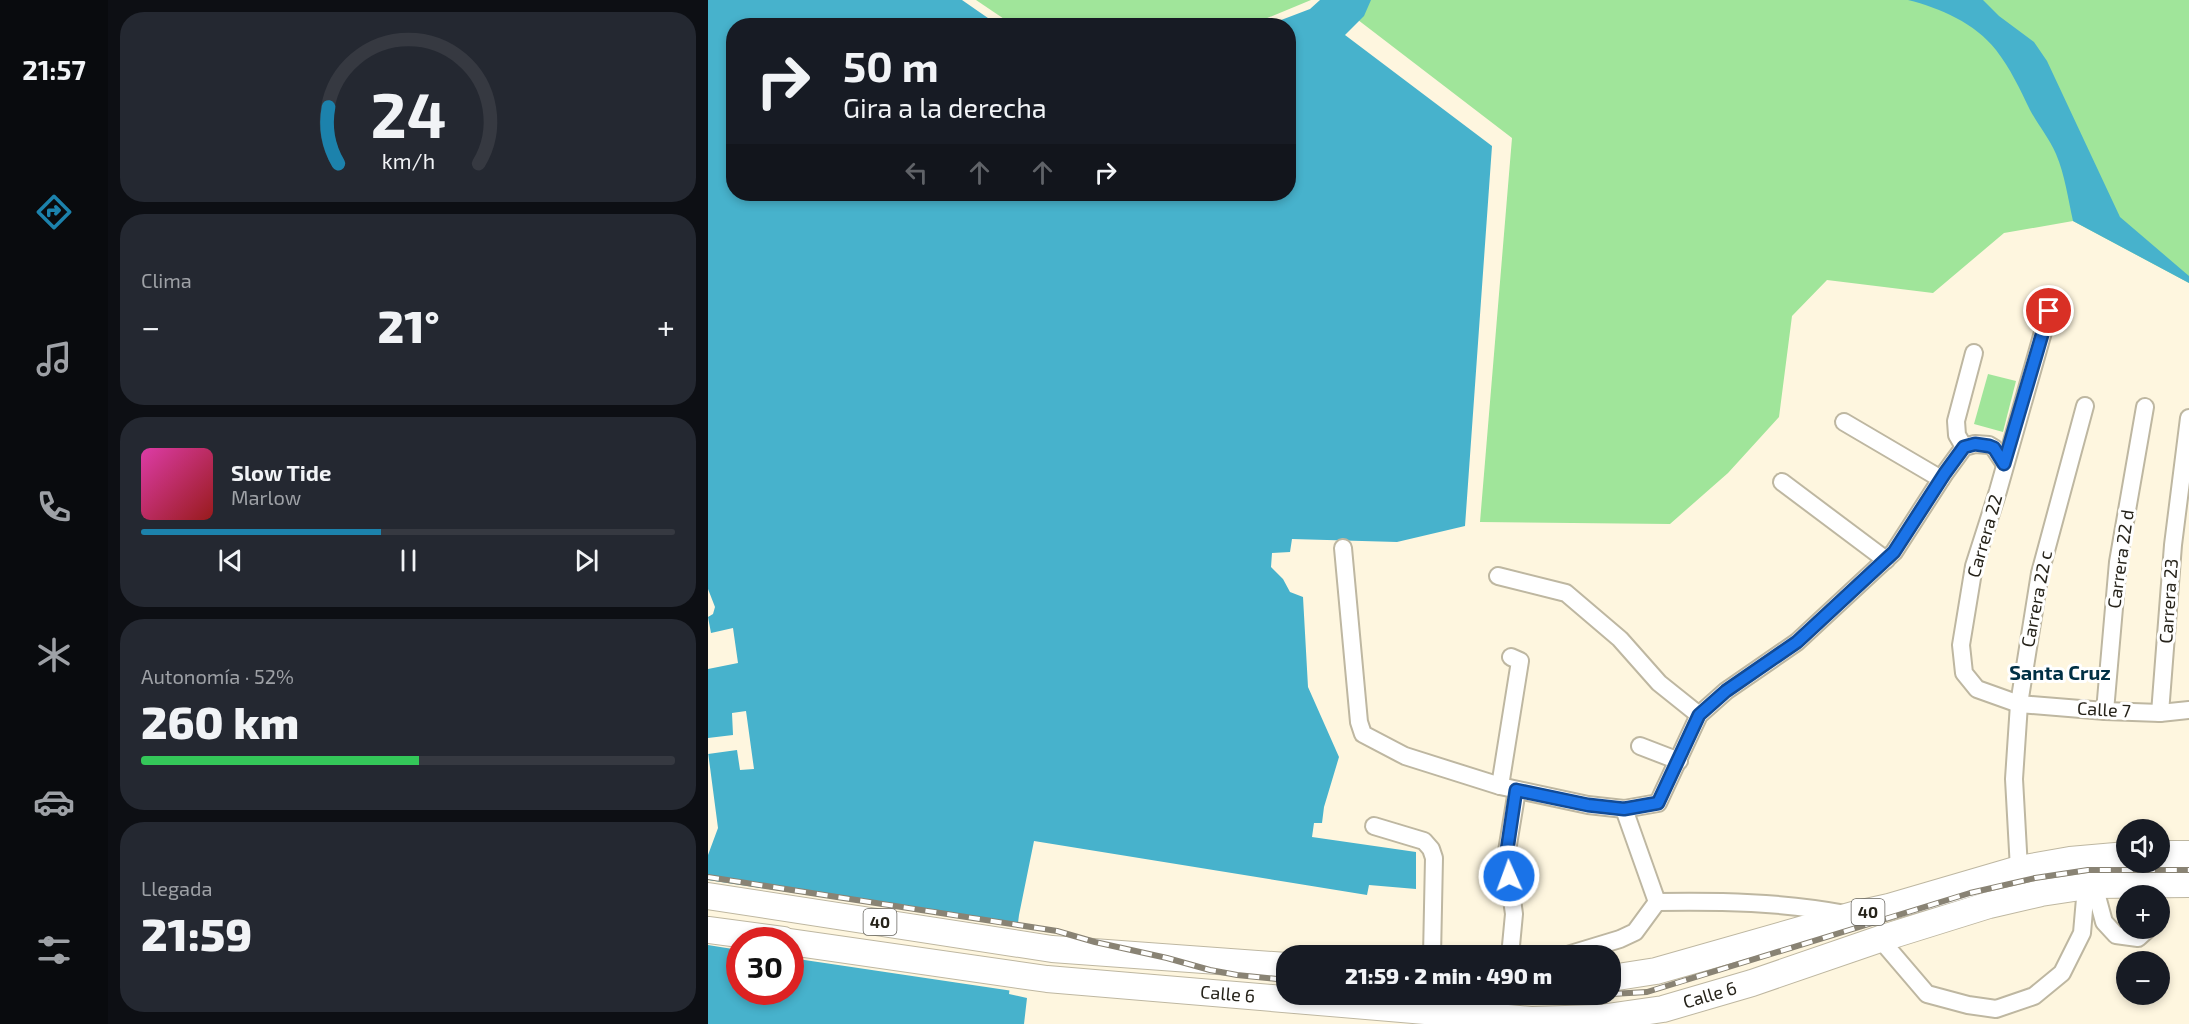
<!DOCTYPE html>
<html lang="es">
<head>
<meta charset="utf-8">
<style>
	body { margin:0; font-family:"Exo 2",sans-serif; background:#242831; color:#f1f3f6; height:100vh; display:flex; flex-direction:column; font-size:22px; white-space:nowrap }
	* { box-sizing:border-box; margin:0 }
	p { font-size:20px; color:#9ea1a6 }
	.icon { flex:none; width:33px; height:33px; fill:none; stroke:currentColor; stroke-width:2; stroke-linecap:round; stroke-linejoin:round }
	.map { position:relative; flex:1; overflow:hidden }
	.side { display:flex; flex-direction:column; gap:12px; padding:12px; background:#0d0f14; width:600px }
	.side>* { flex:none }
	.top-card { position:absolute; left:18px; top:18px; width:570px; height:183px; border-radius:24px; box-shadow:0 3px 9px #0003; background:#171b24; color:#f1f3f6; overflow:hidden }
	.tools { position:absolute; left:1408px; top:819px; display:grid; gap:12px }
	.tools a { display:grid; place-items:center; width:54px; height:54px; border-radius:50%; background:#171b24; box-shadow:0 3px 9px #0003; font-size:30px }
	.speed { position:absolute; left:18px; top:927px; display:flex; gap:12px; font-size:30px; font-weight:700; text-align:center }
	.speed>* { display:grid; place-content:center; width:78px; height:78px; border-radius:50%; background:#171b24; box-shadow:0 3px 9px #0003; line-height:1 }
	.speed .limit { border:9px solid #d22; background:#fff; color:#111 }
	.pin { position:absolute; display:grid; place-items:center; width:51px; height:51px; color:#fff; margin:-26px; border:3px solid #fff; border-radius:50%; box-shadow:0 2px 6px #0007 }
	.me { position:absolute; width:66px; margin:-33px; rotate:358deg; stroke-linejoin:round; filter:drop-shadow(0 0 4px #0008) }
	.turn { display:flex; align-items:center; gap:21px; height:126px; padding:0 18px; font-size:27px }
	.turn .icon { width:78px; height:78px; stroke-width:2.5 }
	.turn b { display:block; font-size:42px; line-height:51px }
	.lanes { display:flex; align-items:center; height:57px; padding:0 18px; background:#0003; justify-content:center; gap:30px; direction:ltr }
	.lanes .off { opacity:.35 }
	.big { font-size:45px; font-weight:800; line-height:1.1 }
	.side .widget { flex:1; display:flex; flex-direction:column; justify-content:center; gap:9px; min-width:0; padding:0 21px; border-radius:24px; background:#242831 }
	.side .dial { align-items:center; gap:0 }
	.dial svg { height:156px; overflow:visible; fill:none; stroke:#363941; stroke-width:7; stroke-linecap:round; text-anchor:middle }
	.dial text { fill:#f1f3f6; stroke:none }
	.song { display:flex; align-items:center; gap:18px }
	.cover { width:72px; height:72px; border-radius:9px; background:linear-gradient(135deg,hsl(320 70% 55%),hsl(0 70% 35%)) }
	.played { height:6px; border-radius:3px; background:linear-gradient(90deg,#1c82ac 45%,#363941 45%) }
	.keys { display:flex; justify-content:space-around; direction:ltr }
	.heat { display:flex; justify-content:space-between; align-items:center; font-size:33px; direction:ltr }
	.charge { height:9px; border-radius:4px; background:linear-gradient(90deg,#34c759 52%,#363941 0) }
	.trip { position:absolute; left:568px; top:945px; width:345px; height:60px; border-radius:24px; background:#171b24; box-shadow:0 3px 9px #0003; font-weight:800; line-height:60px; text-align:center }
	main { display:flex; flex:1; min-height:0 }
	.menu { display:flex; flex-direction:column; width:108px; justify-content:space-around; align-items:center; background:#090b0e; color:#9ea1a6 }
	.menu .icon { width:42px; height:42px }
	.menu .active { color:#1c82ac }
	.menu b { font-size:27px; color:#f1f3f6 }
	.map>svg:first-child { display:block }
	.green { fill:#a0e59a }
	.water { fill:#47b2cc; fill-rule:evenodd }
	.pier { fill:#fef6df }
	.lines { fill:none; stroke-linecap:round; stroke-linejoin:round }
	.minor-casing { stroke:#beb7a1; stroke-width:20 }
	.highway-casing { stroke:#beb7a1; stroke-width:28 }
	.minor { stroke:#fff; stroke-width:16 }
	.highway { stroke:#fff; stroke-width:26 }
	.rail-casing { stroke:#898374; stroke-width:6 }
	.rail { stroke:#fff; stroke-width:4; stroke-dasharray:11; stroke-linecap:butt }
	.route-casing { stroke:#114b97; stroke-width:15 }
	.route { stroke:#1a73e8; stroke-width:10 }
	.labels { text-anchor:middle; stroke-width:6; stroke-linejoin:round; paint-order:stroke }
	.shield { fill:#fff; stroke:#67655f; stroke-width:1.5 }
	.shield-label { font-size:16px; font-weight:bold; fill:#26231a }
	.street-label { font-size:18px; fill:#26231a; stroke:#fff }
	.neighbourhood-label { font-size:20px; font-weight:bold; fill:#003044; stroke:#fff }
</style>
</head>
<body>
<main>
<nav class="menu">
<b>21:57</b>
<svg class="icon active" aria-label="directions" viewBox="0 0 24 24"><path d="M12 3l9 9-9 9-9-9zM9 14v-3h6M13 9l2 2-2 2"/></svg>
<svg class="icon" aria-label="music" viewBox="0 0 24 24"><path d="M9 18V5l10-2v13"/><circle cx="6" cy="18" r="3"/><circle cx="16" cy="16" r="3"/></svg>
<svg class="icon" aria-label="phone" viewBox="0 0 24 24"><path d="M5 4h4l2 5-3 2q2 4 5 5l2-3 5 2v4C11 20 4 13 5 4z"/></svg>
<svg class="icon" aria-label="climate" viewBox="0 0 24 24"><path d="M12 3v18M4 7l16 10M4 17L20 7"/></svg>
<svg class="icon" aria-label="car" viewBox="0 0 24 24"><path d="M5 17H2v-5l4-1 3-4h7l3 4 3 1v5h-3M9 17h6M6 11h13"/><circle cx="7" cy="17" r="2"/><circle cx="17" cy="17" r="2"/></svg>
<svg class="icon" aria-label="filters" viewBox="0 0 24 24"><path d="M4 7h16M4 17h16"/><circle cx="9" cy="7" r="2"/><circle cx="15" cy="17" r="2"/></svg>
</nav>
<section class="side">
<div class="widget dial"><svg viewBox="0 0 100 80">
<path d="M14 69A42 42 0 1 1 86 69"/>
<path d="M14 69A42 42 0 0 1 9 40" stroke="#1c82ac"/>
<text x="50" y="56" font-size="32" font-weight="700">24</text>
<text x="50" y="72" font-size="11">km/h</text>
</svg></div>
<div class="widget"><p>Clima</p>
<div class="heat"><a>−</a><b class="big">21°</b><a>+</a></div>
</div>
<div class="widget">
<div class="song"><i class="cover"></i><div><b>Slow Tide</b><p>Marlow</p></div></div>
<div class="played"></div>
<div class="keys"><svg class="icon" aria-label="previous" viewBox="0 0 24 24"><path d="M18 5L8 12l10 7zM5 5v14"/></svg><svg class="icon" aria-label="pause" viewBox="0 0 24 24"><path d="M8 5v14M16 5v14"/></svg><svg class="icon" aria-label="next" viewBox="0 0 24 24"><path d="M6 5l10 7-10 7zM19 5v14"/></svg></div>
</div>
<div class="widget"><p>Autonomía · 52%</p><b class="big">260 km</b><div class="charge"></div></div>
<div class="widget"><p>Llegada</p><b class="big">21:59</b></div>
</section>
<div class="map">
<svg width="1481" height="1024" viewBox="0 0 1481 1024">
	<rect width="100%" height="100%" fill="#fef6df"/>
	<g class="green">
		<path d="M268,0H603L540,26L305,25Z"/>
		<path d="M624,0H1481V283L1365,221L1296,233L1225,293L1119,280L1084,316L1071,417L1020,473L962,524L772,522L804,138Z"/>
		<path d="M1280,374L1308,381L1295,432L1266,424Z"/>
	</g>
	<g class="water">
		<path d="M0,0H254L290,25L26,26V194H580V26L560,25L602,9L612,0H663L656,16L637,35L784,146L757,526L689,542L584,539L582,552L564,553L563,567L575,579L582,592L595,597L600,687L631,757L616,807L614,823H606L604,837L708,852V889L661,885L659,895L326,841L311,915L301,994L319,998L316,1024H0V855L10,828L0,752V669L30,663L25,628L3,633L0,617L5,614L7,607L0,589ZM32,940H82V992H32Z"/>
		<path d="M1200,0H1275L1291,16L1326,42L1339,61L1412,217L1481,276V283L1365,221C1360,199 1357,175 1348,154C1341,138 1330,125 1322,110C1312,89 1302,68 1288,50C1267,23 1232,8 1200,0Z"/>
	</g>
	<g class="pier">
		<path d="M38,711L46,769L32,770L29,750L0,754V738L25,735L24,713Z"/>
		<path d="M0,880L313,927L305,991L83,958L82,940H32L31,950L0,945Z"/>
	</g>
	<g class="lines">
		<defs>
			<g id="minor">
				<path d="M1341,311L1290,491L1266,566L1253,645L1256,673L1269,689L1311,704L1397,711L1452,713L1481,710"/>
				<path d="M1136,422L1233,479"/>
				<path d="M1256,447L1249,435L1248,421L1266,353"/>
				<path d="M1074,482L1178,560"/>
				<path d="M635,548L651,722L655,734L697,756L792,786L880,805L916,809L950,803L991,715L1018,691L1089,642L1186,552L1237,473L1256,447L1267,444L1281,445L1286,448L1296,463"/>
				<path d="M790,576L858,593L912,639L951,683L991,715"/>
				<path d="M1397,711L1410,562L1437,407"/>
				<path d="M1452,713L1465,545L1481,418"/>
				<path d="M932,746L971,761"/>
				<path d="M792,786L812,661L803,657"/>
				<path d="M916,809L949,902"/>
				<path d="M666,826L716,841L723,849L726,858L724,956"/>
				<path d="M1311,869L1306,779L1311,704L1332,573L1377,406"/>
				<path d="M1386,885L1396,922L1408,935L1430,938L1441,928"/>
				<path d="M1172,939L1219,994L1260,1005L1288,1009L1326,996L1354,973L1374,933L1378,887"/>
				<path d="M802,956L806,914L798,857L809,790"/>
				<path d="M856,956L912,939L927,932L949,902C1012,901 1075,902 1138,914"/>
			</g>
			<g id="highway">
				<path d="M1452,854H1481"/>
				<path d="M0,896L344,949L579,966"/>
				<path d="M0,930L75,940"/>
				<path id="s1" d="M82,942L339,979L823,1020L892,1018L955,1009L1044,983L1172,939L1281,905L1333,893L1386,885L1481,884"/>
				<path d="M903,978L948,971L1145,915L1181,907L1311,869L1362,860L1419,855"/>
			</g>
		</defs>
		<use href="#minor" class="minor-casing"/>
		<use href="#highway" class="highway-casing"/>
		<use href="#minor" class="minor"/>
		<use href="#highway" class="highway"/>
		<defs>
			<g id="rail">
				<path d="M0,877L349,931L387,942L459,958L502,970L529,975L579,980"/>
				<path d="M813,994L867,997L902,994"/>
				<path d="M903,994L939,992L1262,893L1327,878L1380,870H1481"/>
			</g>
		</defs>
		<use href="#rail" class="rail-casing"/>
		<use href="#rail" class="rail"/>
	</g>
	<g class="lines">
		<defs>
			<path id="route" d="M801,876L798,857L808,790L880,805L916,809L950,803L991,715L1018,691L1089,642L1186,552L1237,473L1256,447L1267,444L1281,446L1286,448L1296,464L1341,311"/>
		</defs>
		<use href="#route" class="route-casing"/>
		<use href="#route" class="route"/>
	</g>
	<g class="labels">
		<g class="shield">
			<rect x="1143.5" y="899" width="33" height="26" rx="4.5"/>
			<rect x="155.5" y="909" width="33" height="26" rx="4.5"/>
		</g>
		<g class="shield-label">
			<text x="1160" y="918">40</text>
			<text x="172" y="928">40</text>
		</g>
		<g class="street-label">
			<text transform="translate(1277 536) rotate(-74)" y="6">Carrera 22</text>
			<text transform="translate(1413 559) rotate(-82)" y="6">Carrera 22 d</text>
			<text transform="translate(1329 599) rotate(-79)" y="6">Carrera 22 c</text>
			<text transform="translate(1461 601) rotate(-86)" y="6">Carrera 23</text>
			<text transform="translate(1396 710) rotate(3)" y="6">Calle 7</text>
			<text dy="6" stroke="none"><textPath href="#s1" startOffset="441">Calle 6</textPath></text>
			<text dy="6" stroke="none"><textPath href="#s1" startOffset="927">Calle 6</textPath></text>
		</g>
		<g class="neighbourhood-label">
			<text x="1352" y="680">Santa Cruz</text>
		</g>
	</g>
</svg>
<div class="tools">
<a><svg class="icon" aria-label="sound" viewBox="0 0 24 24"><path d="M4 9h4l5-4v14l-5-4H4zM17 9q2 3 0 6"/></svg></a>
<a>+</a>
<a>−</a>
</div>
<div class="speed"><div class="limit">30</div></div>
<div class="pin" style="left:1341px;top:311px;background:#d93025"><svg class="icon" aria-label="arrive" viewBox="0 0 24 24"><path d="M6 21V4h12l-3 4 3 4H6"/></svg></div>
<svg class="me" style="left:801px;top:876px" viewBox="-20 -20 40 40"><circle r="17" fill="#1a73e8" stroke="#fff" stroke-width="3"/><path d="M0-11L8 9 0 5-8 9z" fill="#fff"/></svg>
<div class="trip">21:59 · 2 min · 490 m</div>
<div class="top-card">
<div class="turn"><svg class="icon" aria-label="right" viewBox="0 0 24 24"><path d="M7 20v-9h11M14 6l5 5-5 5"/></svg><div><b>50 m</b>Gira a la derecha</div></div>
<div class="lanes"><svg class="icon off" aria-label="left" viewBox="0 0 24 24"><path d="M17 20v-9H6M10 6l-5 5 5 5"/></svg><svg class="icon off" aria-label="ahead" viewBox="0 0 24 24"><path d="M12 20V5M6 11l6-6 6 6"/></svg><svg class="icon off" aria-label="ahead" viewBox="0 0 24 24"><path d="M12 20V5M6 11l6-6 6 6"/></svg><svg class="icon" aria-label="right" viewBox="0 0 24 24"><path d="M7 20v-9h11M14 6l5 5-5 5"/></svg></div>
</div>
</div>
</main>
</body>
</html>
